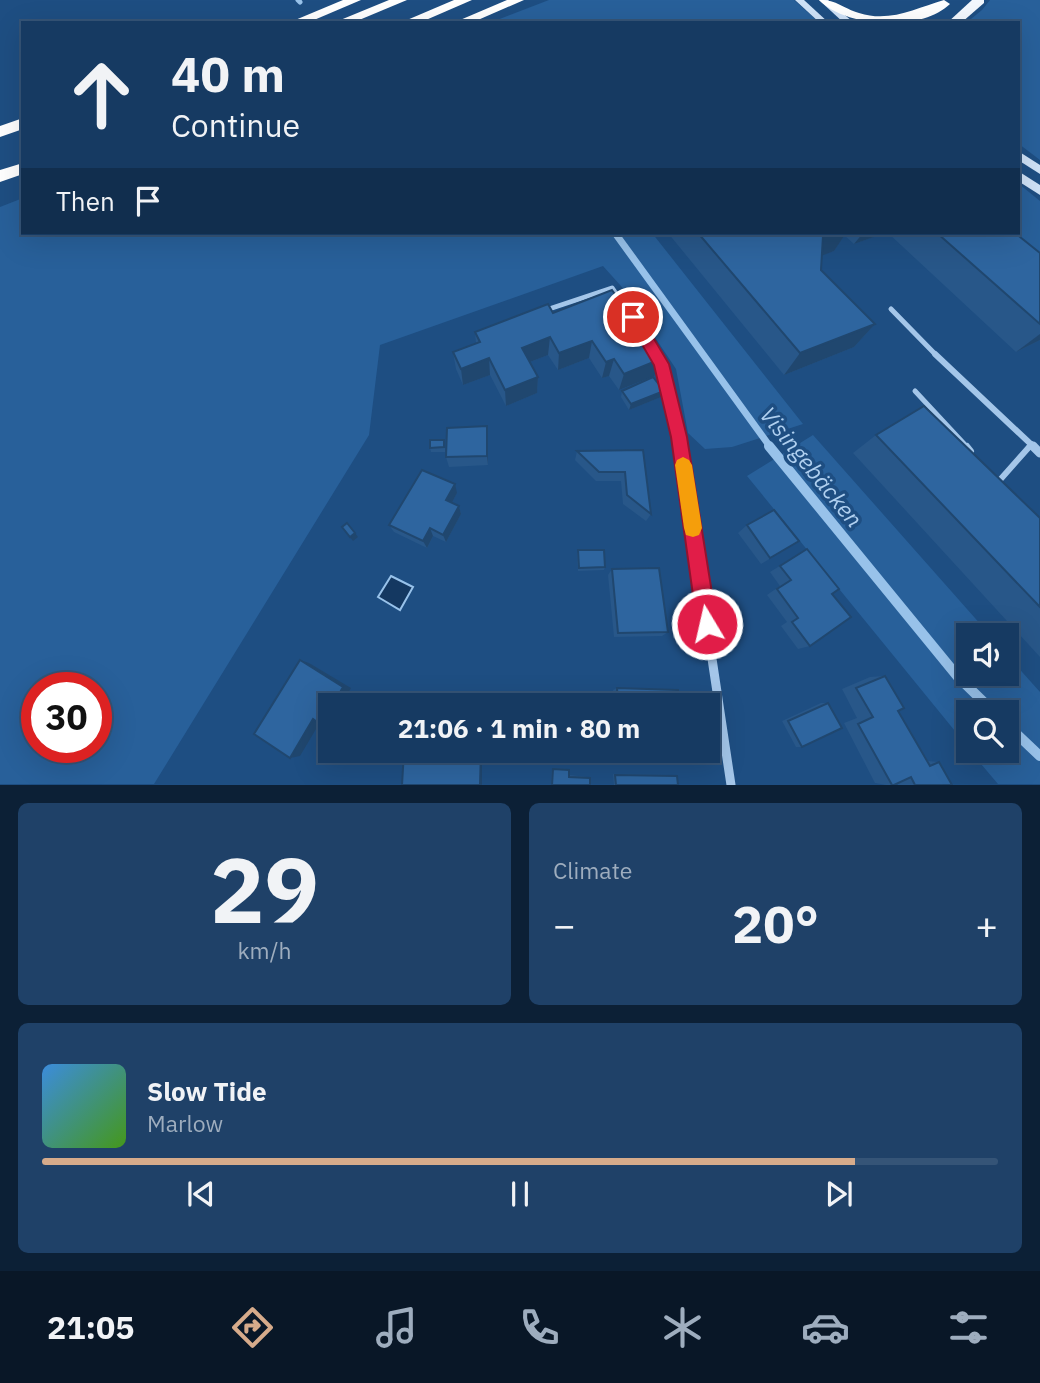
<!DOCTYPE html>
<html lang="en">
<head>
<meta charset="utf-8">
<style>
	body { margin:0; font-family:"IBM Plex Sans",sans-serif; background:#1f4168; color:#f1f3f6; height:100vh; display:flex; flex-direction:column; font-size:26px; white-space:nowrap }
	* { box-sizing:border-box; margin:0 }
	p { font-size:23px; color:#9eadbe }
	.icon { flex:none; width:38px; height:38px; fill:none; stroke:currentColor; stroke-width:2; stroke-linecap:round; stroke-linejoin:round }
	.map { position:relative; height:785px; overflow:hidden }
	.sheet { display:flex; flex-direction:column; gap:18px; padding:18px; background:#0c2036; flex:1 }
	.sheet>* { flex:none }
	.hud { position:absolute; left:21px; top:21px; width:999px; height:214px; border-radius:0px; box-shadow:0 7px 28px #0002,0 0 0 2px #355477; background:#163a62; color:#f1f3f6; overflow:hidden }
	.controls { position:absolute; left:956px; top:623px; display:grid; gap:14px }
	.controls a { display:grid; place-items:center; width:63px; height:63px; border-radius:0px; background:#163a62; box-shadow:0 7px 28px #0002,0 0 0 2px #355477; font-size:35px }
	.speed { position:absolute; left:21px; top:672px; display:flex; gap:14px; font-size:35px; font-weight:700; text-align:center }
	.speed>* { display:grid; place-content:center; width:91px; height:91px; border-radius:50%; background:#163a62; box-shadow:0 7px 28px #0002,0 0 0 2px #355477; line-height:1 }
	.speed .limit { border:10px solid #d22; background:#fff; color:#111 }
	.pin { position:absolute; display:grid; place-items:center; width:60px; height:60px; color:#fff; margin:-30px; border:4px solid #fff; border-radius:50%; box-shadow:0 2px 7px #0007 }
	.me { position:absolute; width:77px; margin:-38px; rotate:351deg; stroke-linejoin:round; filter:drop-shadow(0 0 5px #0008) }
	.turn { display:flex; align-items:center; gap:24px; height:147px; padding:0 35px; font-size:32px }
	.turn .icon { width:91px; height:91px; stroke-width:2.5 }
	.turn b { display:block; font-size:49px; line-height:60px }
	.then { display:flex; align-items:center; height:66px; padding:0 35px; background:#0003; gap:14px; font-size:26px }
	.big { font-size:52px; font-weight:700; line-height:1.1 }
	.sheet .tile { flex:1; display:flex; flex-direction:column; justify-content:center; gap:10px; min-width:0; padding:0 24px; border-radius:10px; background:#1f4168 }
	.sheet .dial { align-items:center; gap:0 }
	.dial b { font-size:91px; line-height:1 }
	.song { display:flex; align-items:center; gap:21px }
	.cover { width:84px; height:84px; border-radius:10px; background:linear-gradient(135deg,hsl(210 70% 55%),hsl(100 70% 35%)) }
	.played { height:7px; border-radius:4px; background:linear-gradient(90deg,#d6ab8b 85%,#355477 85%) }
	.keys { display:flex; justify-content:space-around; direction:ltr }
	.heat { display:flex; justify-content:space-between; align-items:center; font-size:38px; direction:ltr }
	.sheet .tiles { flex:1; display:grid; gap:18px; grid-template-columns:1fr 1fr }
	.tile:last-child { grid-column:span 2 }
	.trip { position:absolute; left:318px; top:693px; width:402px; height:70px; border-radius:0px; background:#163a62; box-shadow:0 7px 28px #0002,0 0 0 2px #355477; font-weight:700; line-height:70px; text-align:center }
	.tabs { display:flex; height:112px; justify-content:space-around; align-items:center; background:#091727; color:#9eadbe }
	.tabs .icon { width:49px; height:49px }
	.tabs .current { color:#d6ab8b }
	.tabs b { font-size:32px; color:#f1f3f6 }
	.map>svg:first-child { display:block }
	.green { fill:#28609a; fill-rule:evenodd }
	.water { fill:#143861; stroke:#98c2ea; stroke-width:2 }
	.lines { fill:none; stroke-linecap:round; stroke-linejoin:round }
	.stream-far2 { stroke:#98c2ea; stroke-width:5 }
	.stream-far1 { stroke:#98c2ea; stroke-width:7 }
	.stream { stroke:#98c2ea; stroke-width:10 }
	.service-far1 { stroke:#a4c6e9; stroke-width:5 }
	.service { stroke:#a4c6e9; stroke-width:6 }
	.minor-far1 { stroke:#a4c6e9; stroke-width:6 }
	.minor { stroke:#a4c6e9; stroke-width:9 }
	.secondary { fill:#cfe2f7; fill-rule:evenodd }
	.trunk { fill:#f3f8fe; fill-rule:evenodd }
	.motorway { fill:#fff; fill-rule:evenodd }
	.wall { fill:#285789 }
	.shaded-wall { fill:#20476f }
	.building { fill:#2e659f; stroke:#20476f; stroke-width:2 }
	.route { fill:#e11d48; stroke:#92132f; stroke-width:2 }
	.slow { fill:#f59e0b }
	.labels { text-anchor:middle; stroke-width:7; stroke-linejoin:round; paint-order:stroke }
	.water-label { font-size:23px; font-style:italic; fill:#b0d0f0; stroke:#1e4e82 }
</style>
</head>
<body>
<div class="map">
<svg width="1040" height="785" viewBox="0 0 1040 785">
	<rect width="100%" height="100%" fill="#1e4e82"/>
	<g class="green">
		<path d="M549,0H794L820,23H489Z"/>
		<path d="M990,0H1040V160L1019,144L1018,23H966L982,10Z"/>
		<path d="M1019,184L1040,201V278L985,233H1018Z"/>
		<path d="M23,198V233H652L803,424L732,447L705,449L688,433L676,369L621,286L603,266L380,345L369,435L154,784H0V207ZM37,688H96V747H37Z"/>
		<path d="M813,435L990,635H968V674H1006V654L1040,692V784H998L970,751H1006V712H968V747L747,476Z"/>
	</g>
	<path class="water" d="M391,576L413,587L400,610L378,597Z"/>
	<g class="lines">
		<path class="stream-far2" d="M298,0L300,2"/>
		<path class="stream-far1" d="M615,233L771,448"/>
		<g class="stream">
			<path d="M769,446L958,677L994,712"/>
			<path d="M1006,724L1040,756"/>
		</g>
		<g class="service-far1">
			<path d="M549,309L612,288L648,341"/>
			<path d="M891,309L935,354"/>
			<path d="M656,356L661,364L679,437"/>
			<path d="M915,391L968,448"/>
			<path d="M1028,448L1032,444"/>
		</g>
		<g class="service">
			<path d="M967,446L971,451"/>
			<path d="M999,481L1030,446"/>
		</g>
		<g class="minor-far1">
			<path d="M935,354L1035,448"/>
			<path d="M679,437L681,448"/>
		</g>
		<g class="minor">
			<path d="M680,446L731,785"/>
			<path d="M1033,446L1040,453"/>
		</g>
		<g class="secondary">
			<path d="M795,0H804L829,23H820Z"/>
			<path d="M819,0H828L854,23H844Z"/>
			<path d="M1018,151L1040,165V174L1018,160Z"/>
			<path d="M1018,171L1040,185V195L1018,181Z"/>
		</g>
		<path class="trunk" d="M972,0H984V3L961,23H947Z"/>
		<g class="motorway">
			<path d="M343,0H361L307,23H288Z"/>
			<path d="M389,0H407L352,23H333Z"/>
			<path d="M454,0H472L419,23H400Z"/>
			<path d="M507,0H524L471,23H453Z"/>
			<path d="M819,0C838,0 842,8 859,13C890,23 916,8 944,0L950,4C921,32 847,28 819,0Z"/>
			<path d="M23,118V129L0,137V126Z"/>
			<path d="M23,163V174L0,182V170Z"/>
		</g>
	</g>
	<g class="wall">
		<path d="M668,233H885L854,244L844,235L834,251L822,255L821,270L875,324L854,347L784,375Z"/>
		<path d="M888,233H1015L1040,253V340L1016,352Z"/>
		<path d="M553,313L654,376L619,390L609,376L602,378L589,358L558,370L548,355L530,362L538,377L537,393L506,406L490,375L463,385L456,369L453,352L476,343L475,332Z"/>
		<path d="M622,391L661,397L629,410L621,397Z"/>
		<path d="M876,435L1040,518V657L853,453Z"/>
		<path d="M488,437V465L449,467L446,457Z"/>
		<path d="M445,445V452H431L430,448Z"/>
		<path d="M643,450L651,514L646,521L623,504L621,481H596L575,460L577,451Z"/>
		<path d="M457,493L452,502L459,506L461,514L446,542L433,536L427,548L394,532L389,525Z"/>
		<path d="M747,525L799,541L761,564L738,533Z"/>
		<path d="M807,549L832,594L810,646L798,649L781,626L787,622L767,595L780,586L770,572Z"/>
		<path d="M578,550L605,567L604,570L578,571L577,554Z"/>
		<path d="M612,569L668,632L662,636L614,637L608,575Z"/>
		<path d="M885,676L898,711L928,761L939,762L952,785H898V783L894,785H886L875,783L844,723L857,718L842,689L870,677Z"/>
		<path d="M617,688L679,705H614L613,690Z"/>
		<path d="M821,703H828L802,747H796L782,721Z"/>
		<path d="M552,768L568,769L569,770V775L588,777L590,778V785H551Z"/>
		<path d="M613,774L674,775L677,776L678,785H614Z"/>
	</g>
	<g class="shaded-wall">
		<path d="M832,233H846L834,251L808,261L823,236Z"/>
		<path d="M863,233H885L854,244Z"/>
		<path d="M875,324L854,347L784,375L800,353Z"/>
		<path d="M1040,334V340L1016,352Z"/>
		<path d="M550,337L548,355L522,365V348Z"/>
		<path d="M592,341L589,358L558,370L559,353Z"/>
		<path d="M489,358L490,375L463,385L461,369Z"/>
		<path d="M614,359L609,376L602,378L606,362Z"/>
		<path d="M661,359L654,376L619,390L624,374Z"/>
		<path d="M538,377L537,393L506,406L505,390Z"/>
		<path d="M664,391L661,397L629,410L631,404Z"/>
		<path d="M487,426L488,437V465L487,456Z"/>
		<path d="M455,484L457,493L449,508L446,500Z"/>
		<path d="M459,506L461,514L446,542L443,535Z"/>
		<path d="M347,523L358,537L353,541L350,537Z"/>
		<path d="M430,528L433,536L427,548L423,541Z"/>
		<path d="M300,660L309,663L351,688L341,705H333Z"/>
		<path d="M331,708L330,725H321Z"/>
		<path d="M313,719H322L300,756L290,758Z"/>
		<path d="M481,751H482V785H480Z"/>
	</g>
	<g class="building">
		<path d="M698,233H832L823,236L821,270L875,324L800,353Z"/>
		<path d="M937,233H1015L1040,253V324Z"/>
		<path d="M612,290L661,359L624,374L614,359L606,362L592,341L559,353L550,337L522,348L538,377L505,390L489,358L461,369L453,352L480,342L475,332L548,304L553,313Z"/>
		<path d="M653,377L664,391L631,404L622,391Z"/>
		<path d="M924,406L1040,518V607L876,435Z"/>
		<path d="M487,426V456L446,457L447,428Z"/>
		<path d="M430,440H444V447L430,448Z"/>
		<path d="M643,450L651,514L627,495L625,472H599L577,451Z"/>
		<path d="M422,470L455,484L446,500L459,506L443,535L430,528L423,541L389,525Z"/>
		<path d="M774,510L799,541L770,558L747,525Z"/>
		<path d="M347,523L355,533L350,537L342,527Z"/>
		<path d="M807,549L839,589L832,594L851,617L810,646L792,622L798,618L777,589L791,580L780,566Z"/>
		<path d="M578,550H604L605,567L579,568Z"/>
		<path d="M659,568L668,632L618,633L612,569Z"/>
		<path d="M300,660L343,687L333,705H331V708L321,725L313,719L290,758L254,734Z"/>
		<path d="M885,676L904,708L898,711L930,766L939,762L952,785H915L911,777L894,785H892L858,724L873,717L856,688Z"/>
		<path d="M617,688L678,690L679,705H618Z"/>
		<path d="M828,703L842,728L802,747L788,721Z"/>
		<path d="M404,751H481L480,785H402Z"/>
		<path d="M553,769L569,770V777L590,778V785H552Z"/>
		<path d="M615,775L677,776L678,785H616Z"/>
	</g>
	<path class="route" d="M633,311L638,312L669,364L687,437L717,624L714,631L707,634L700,631L697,624L671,437L654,365L626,317Z"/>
	<path class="slow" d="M683,457L689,460L692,465L702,528L699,535L693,537L686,535L684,528L675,465L677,460Z"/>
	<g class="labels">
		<g class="water-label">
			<text transform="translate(811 467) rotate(51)" y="8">Visingebäcken</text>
		</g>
	</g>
</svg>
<div class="controls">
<a><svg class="icon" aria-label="sound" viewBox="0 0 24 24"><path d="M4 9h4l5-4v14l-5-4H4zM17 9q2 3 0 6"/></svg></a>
<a><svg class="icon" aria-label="search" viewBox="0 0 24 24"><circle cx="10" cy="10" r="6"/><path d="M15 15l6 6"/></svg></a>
</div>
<div class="speed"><div class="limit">30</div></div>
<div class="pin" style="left:633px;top:317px;background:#d93025"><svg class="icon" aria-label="arrive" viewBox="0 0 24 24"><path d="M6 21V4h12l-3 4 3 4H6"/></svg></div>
<svg class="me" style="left:707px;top:624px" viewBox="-20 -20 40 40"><circle r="17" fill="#e11d48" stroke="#fff" stroke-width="3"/><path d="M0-11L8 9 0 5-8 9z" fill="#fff"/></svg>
<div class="trip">21:06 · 1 min · 80 m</div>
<div class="hud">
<div class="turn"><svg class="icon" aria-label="ahead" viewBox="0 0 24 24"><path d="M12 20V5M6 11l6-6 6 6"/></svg><div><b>40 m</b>Continue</div></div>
<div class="then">Then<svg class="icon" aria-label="arrive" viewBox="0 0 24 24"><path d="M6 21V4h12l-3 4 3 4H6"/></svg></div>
</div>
</div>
<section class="sheet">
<div class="tiles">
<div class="tile dial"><b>29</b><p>km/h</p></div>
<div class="tile"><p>Climate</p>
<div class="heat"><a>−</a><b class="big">20°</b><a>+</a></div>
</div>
<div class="tile">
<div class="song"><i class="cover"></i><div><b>Slow Tide</b><p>Marlow</p></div></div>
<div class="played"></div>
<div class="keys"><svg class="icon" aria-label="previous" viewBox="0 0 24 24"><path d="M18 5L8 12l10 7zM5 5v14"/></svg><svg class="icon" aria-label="pause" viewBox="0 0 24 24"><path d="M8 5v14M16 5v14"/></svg><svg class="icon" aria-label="next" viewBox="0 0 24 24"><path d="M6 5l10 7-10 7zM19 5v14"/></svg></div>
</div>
</div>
</section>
<nav class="tabs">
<b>21:05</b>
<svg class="icon current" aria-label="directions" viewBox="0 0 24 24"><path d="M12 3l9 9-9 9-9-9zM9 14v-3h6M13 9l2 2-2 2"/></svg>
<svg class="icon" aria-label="music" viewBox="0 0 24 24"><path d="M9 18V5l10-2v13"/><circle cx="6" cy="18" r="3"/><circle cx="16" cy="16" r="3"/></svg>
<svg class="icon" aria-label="phone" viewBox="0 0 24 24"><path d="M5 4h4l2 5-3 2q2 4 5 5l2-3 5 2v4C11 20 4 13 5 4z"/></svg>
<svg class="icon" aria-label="climate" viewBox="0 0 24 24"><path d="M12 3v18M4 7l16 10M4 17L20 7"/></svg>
<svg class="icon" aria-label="car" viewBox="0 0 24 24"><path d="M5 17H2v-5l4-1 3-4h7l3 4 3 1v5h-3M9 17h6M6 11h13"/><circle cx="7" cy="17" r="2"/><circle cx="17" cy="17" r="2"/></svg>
<svg class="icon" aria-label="filters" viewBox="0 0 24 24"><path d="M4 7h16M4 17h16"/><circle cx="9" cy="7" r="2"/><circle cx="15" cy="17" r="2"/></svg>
</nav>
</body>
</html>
